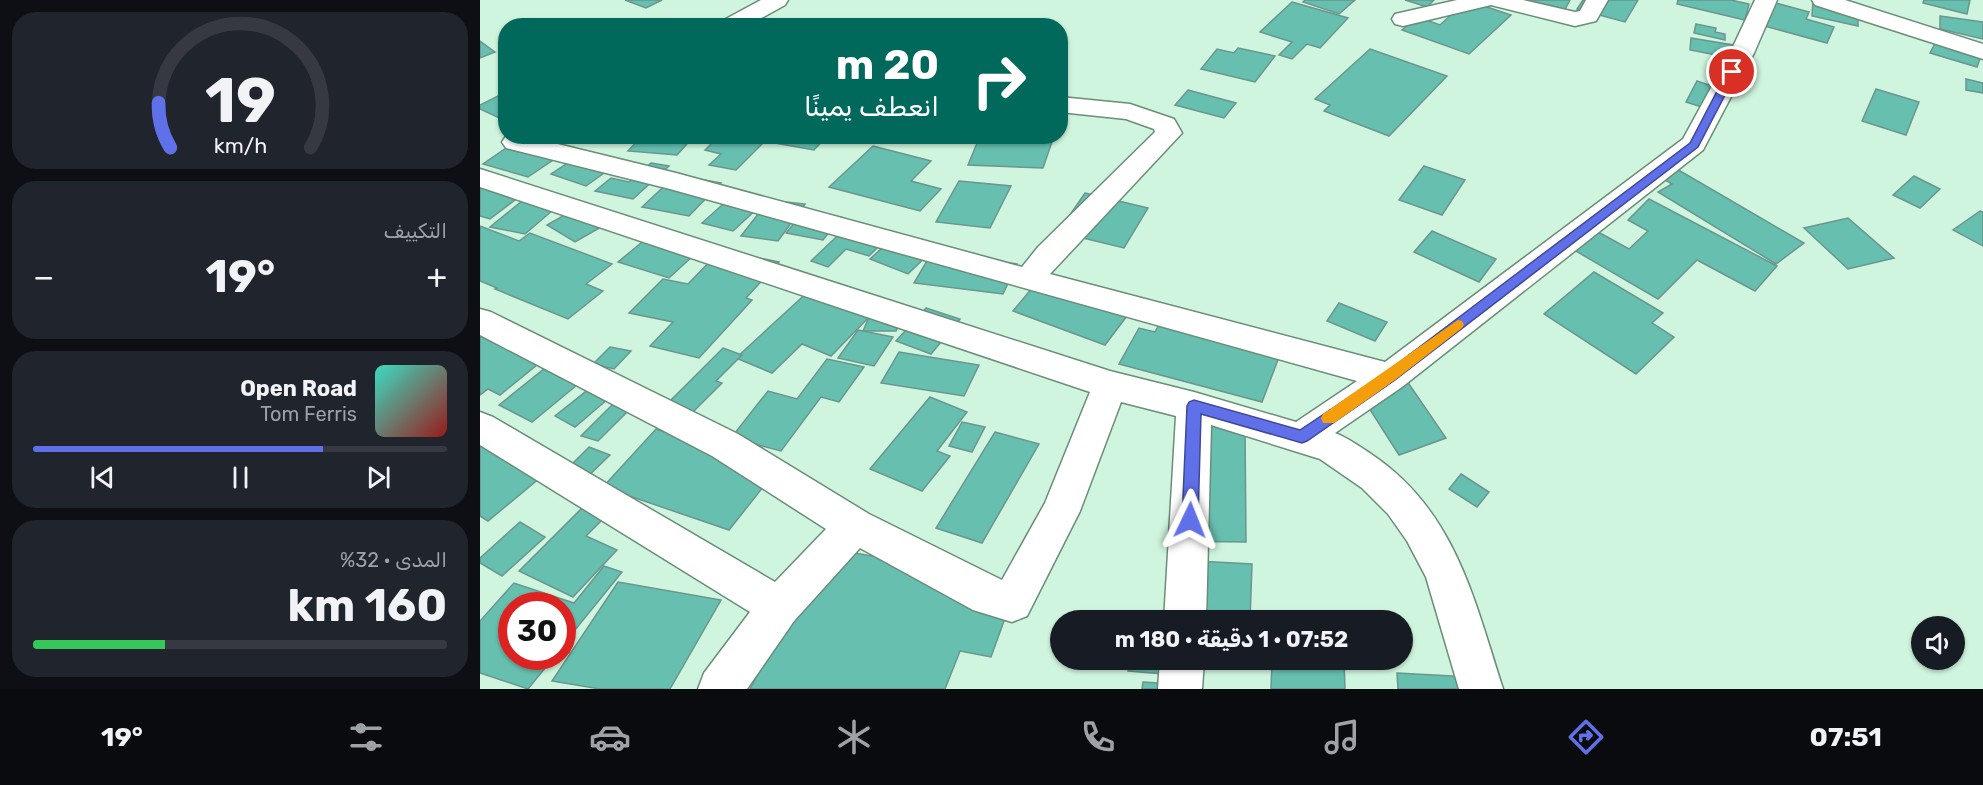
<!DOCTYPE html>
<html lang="ar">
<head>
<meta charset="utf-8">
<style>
	body { margin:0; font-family:Rubik,Cairo,sans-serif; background:#20242c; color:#f1f3f6; direction:rtl; height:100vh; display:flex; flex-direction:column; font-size:22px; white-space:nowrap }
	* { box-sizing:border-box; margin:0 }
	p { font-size:20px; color:#9ea1a6 }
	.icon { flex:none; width:33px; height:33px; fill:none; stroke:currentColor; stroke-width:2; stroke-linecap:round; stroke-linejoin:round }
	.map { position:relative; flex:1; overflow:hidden; direction:ltr }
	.side { display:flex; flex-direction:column; gap:12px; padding:12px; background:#0d0f14; width:480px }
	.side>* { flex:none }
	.guide { position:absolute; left:18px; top:18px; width:570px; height:126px; border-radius:24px; box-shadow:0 2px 4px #0004; direction:rtl; background:#00695c; color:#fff; overflow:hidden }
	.tools { position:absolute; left:1431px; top:616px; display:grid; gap:12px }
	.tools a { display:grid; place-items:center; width:54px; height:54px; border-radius:50%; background:#171b24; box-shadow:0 2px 4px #0004; font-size:30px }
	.speed { position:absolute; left:18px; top:592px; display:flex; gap:12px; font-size:30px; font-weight:700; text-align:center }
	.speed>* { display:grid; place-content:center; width:78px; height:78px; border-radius:50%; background:#171b24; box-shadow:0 2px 4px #0004; line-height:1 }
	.speed .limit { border:9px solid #d22; background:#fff; color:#111 }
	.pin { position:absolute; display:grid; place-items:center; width:51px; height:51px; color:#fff; margin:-26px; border:3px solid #fff; border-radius:50%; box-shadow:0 2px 6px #0007 }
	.me { position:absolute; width:66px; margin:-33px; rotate:2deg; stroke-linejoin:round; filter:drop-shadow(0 0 4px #0008) }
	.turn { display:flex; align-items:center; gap:21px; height:126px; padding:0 30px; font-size:27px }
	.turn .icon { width:78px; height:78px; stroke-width:2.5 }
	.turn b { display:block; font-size:42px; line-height:51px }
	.big { font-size:45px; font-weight:700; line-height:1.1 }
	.side .card { flex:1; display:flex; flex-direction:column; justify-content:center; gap:9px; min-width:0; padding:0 21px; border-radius:24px; background:#20242c }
	.side .dial { align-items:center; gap:0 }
	.dial svg { height:156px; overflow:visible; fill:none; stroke:#363941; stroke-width:7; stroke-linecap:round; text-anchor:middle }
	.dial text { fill:#f1f3f6; stroke:none }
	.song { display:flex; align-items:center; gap:18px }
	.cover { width:72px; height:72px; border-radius:9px; background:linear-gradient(135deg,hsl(170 70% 55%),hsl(0 70% 35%)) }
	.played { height:6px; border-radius:3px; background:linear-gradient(90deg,#6070e8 70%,#363941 70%) }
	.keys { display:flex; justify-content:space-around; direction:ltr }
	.heat { display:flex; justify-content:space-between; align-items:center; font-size:33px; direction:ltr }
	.charge { height:9px; border-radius:4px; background:linear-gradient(90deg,#34c759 32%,#363941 0) }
	.trip { position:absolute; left:570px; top:610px; width:363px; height:60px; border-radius:30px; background:#171b24; box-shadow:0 2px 4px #0004; font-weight:700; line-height:60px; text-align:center; direction:rtl }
	.tab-bar { display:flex; height:96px; justify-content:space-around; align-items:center; background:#090b0e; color:#9ea1a6 }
	.tab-bar .icon { width:42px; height:42px }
	.tab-bar .on { color:#6070e8 }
	.tab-bar b { font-size:27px; color:#f1f3f6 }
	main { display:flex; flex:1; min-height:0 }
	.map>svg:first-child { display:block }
	.building { fill:#67bfb0; stroke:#6a968e; stroke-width:1.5 }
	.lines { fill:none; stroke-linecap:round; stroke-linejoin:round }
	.street-casing { stroke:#6a8d78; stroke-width:3 }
	.street { fill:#fff; fill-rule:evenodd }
	.route { fill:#6070e8; stroke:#3e4997; stroke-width:1.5 }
	.slow { fill:#f59e0b }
</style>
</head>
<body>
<main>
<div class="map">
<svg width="1503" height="689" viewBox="0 0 1503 689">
	<rect width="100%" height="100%" fill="#d0f5de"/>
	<g class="building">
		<path d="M145,0H182L166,8Z"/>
		<path d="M825,0H875L859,14L823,2Z"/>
		<path d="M925,0H954L947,7Z"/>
		<path d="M975,0H986L1031,15L989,54L922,30L938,17L960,25L973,13L964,9Z"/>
		<path d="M1029,0H1090L1083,13Z"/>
		<path d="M1103,0H1158L1145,22L1097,9Z"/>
		<path d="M1198,0H1251L1269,4L1265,20L1197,4Z"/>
		<path d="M1444,0H1490L1487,14L1443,3Z"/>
		<path d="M1333,1L1378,7V26L1332,16Z"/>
		<path d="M812,2L868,18L840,48L827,44L812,59L799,55L812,42L780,32Z"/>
		<path d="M1292,2L1329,12L1326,19L1354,27L1347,43L1281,25Z"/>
		<path d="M1460,16L1503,22V39L1460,29Z"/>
		<path d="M1216,24L1236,28L1235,32L1245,34V40L1214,33Z"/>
		<path d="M1459,36L1503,50L1497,67L1450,53Z"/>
		<path d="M1211,38L1253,45L1252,58L1210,50Z"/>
		<path d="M0,41L15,52L0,58Z"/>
		<path d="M758,48L795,56L775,82L721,69L737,49L754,53Z"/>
		<path d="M890,49L967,76L909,136L844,111L850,105L835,99Z"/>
		<path d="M1486,79L1503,83V93L1486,90Z"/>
		<path d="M1217,81L1232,86L1222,107L1206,102Z"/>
		<path d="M1396,89L1439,102L1426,135L1382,121Z"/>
		<path d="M708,90L756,103L744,118L695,105Z"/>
		<path d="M26,92V121L0,109V105Z"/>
		<path d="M61,136L83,140L77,144L91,148L48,177L3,164L26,148L38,152Z"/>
		<path d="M162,136H214L197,155L148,151Z"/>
		<path d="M239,136H276L288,138L256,170L229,165L241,154L225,150Z"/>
		<path d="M288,136H347L334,150L283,141Z"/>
		<path d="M500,136H574L563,168L488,165Z"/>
		<path d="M393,146L451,161L431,181L461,189L440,211L349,187Z"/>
		<path d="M104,152L138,163L106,186L71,174Z"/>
		<path d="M171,163L189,166L153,199L115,191L131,178L149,182Z"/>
		<path d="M944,166L985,180L962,215L919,200Z"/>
		<path d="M1195,168L1324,243L1296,264L1178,192L1192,184L1180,177Z"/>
		<path d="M196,175L241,183L209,216L162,207Z"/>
		<path d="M1434,176L1460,189L1440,208L1413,195Z"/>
		<path d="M479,181L531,186L510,228L456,222Z"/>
		<path d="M0,182L44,193L10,219L0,216Z"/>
		<path d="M53,192L87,198L45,234L10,227Z"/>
		<path d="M605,193L668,208L644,248L578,232Z"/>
		<path d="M251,197L281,205L253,231L222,223Z"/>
		<path d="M1169,199L1297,266L1275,291L1217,260L1178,299L1089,247L1111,228L1149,249L1168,231L1148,220Z"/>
		<path d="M289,200L325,204L298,241L261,236Z"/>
		<path d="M102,205L130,222L95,242L67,225Z"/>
		<path d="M324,211L361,217L343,240L306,233Z"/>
		<path d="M1500,211L1503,212V246L1473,230Z"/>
		<path d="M1368,218L1414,258L1368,269L1324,228Z"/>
		<path d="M373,221L412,233L389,256L366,249L348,267L331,261Z"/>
		<path d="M0,226L39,241L50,233L132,264L106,284L123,291L88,319L15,289L17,288L0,281Z"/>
		<path d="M178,229L227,243L189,278L138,262Z"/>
		<path d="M952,231L1016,259L999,282L934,252Z"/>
		<path d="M415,236L453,250L428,274L390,259Z"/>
		<path d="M241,250L299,262L266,298L272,300L219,358L170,346L193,322L149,313L183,279L208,284Z"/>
		<path d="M451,254L537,264L523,294L434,283Z"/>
		<path d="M1114,272L1183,313L1172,323L1194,337L1156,374L1064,314Z"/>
		<path d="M563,275L653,308L625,345L533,311Z"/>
		<path d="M332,288L394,312L351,356L322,344L292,373L256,358Z"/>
		<path d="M859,303L907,322L895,341L847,321Z"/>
		<path d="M446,308L480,319L451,354L416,341Z"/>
		<path d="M392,310L425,311L416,331H383Z"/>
		<path d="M682,319L799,357L782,402L639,364L659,328L675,332Z"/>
		<path d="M0,328L68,356L20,395L8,389L0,395Z"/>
		<path d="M378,330L413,337L394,366L358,358Z"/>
		<path d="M130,347L151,351L134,369L113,364Z"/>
		<path d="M243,348L262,355L236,381L242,383L210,415L185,406Z"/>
		<path d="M419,352L499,365L484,396L401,383Z"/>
		<path d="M347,359L384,367L359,402L341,397L301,451L251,438L288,391L317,399Z"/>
		<path d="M918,368L966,438L919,455L873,383Z"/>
		<path d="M64,369L97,385L52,422L19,405Z"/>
		<path d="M109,389L128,399L95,427L75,416Z"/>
		<path d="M450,397L487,412L457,451L470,456L442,491L390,469Z"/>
		<path d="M132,405L149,410L118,441L101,436Z"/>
		<path d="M482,422L505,427L492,452L469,446Z"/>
		<path d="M703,425H765L766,542L689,541L691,507H699Z"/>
		<path d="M176,429L236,448L299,467L249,530L123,487Z"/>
		<path d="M515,432L559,444L502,543L456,528Z"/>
		<path d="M0,445L60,478L8,521L0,516Z"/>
		<path d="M109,447L130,455L104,480L84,472Z"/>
		<path d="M981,474L1009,492L997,507L969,489Z"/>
		<path d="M104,506L126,516L106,536L137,550L93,597L39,571Z"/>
		<path d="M40,522L65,537L22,576L0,563V558Z"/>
		<path d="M346,548L494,574L528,610L511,657L480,651L465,689H270Z"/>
		<path d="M698,560L772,564L770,621H702Z"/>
		<path d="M124,566L142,572L82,646V606H32V657H74L48,689L0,673V621L34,583L94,603Z"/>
		<path d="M138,582L241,600L190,689H120L72,681Z"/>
		<path d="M650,660H710L708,676L648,671Z"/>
		<path d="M792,660H864L865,689H791Z"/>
		<path d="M917,673L990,677L992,689H918Z"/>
		<path d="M663,682L707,685V689H662Z"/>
	</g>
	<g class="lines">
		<defs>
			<g id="street">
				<path d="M281,0H308L305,5L267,26H239L242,21Z"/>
				<path d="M977,0H1043L1095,12L1100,11L1106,0H1128L1116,21L1095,26L1011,5L923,26L915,24L912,19L915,14Z"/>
				<path d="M1275,0H1297L1274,53L1223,150L922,387L855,433C868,438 879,446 891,454C975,510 994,599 1023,689H979L946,577L927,541L908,514L882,488L840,459L731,425L726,621H684L696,416L641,402L600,511L547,616L532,622L493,610L380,548L314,621L267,689H218L224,673L270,612L0,445V412L13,417L295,582L346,529L232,456L0,335V309L11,312L258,434L389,514L522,580L565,503L610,392L0,187V169L630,371L714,392L816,422L877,381L190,189L26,148L22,142L26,136H45L196,173L542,267L558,247L675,132L674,129L646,119L580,112V97L650,104L694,119L702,133L570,274L905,362L1203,139L1250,53Z"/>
				<path d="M1332,0H1365L1503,44V59L1335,5Z"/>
				<path d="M680,660H724L722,689H678Z"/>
			</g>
		</defs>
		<use href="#street" class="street-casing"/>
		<use href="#street" class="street"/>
	</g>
	<path class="route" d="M1252,69L1257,72L1218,147L915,380L827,441L822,443L721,414L718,520L716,525L710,527L704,525L702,520L707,406L709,402L714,400L820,430L905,373L1210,143L1247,72Z"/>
	<path class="slow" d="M978,320L982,321L984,325L982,328L915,380L854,423H843L841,418L843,414Z"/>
</svg>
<div class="tools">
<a><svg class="icon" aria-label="sound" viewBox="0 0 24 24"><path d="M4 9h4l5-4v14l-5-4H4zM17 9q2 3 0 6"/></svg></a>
</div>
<div class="speed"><div class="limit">30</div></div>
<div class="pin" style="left:1252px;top:72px;background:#d93025"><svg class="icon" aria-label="arrive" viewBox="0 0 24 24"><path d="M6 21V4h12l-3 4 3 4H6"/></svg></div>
<svg class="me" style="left:710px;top:520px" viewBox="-20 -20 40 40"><path d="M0-17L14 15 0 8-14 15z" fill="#6070e8" stroke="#fff" stroke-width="4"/></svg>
<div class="trip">07:52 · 1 دقيقة · 180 m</div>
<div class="guide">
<div class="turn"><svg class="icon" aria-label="right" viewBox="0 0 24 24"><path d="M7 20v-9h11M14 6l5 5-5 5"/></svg><div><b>20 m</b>انعطف يمينًا</div></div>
</div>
</div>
<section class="side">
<div class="card dial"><svg viewBox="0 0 100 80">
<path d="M14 69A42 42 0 1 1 86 69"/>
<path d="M14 69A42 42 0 0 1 8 46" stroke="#6070e8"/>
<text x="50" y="56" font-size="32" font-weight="700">19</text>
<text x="50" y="72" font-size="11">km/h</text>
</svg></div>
<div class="card"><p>التكييف</p>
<div class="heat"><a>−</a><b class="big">19°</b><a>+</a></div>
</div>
<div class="card">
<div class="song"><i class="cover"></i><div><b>Open Road</b><p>Tom Ferris</p></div></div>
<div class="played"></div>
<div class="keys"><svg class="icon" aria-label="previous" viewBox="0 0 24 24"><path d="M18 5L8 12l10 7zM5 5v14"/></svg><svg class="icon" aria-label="pause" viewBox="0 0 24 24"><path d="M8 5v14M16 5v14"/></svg><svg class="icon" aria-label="next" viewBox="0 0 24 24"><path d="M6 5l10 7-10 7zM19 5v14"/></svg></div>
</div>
<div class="card"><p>المدى · 32%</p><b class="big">160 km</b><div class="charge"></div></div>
</section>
</main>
<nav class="tab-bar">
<b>07:51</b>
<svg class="icon on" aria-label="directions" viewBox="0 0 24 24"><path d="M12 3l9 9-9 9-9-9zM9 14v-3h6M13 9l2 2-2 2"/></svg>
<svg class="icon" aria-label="music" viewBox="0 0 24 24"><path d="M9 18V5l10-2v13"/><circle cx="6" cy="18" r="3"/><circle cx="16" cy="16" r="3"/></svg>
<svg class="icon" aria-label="phone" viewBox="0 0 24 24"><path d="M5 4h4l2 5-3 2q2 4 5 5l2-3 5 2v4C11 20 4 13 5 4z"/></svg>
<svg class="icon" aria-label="climate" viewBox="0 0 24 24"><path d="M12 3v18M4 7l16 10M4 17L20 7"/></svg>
<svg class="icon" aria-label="car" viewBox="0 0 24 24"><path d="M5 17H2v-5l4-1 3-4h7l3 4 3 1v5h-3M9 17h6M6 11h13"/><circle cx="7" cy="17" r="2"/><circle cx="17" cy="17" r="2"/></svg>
<svg class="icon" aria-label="filters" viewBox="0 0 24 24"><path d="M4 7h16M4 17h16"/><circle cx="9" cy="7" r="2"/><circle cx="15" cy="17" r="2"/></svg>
<b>19°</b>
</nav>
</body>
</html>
